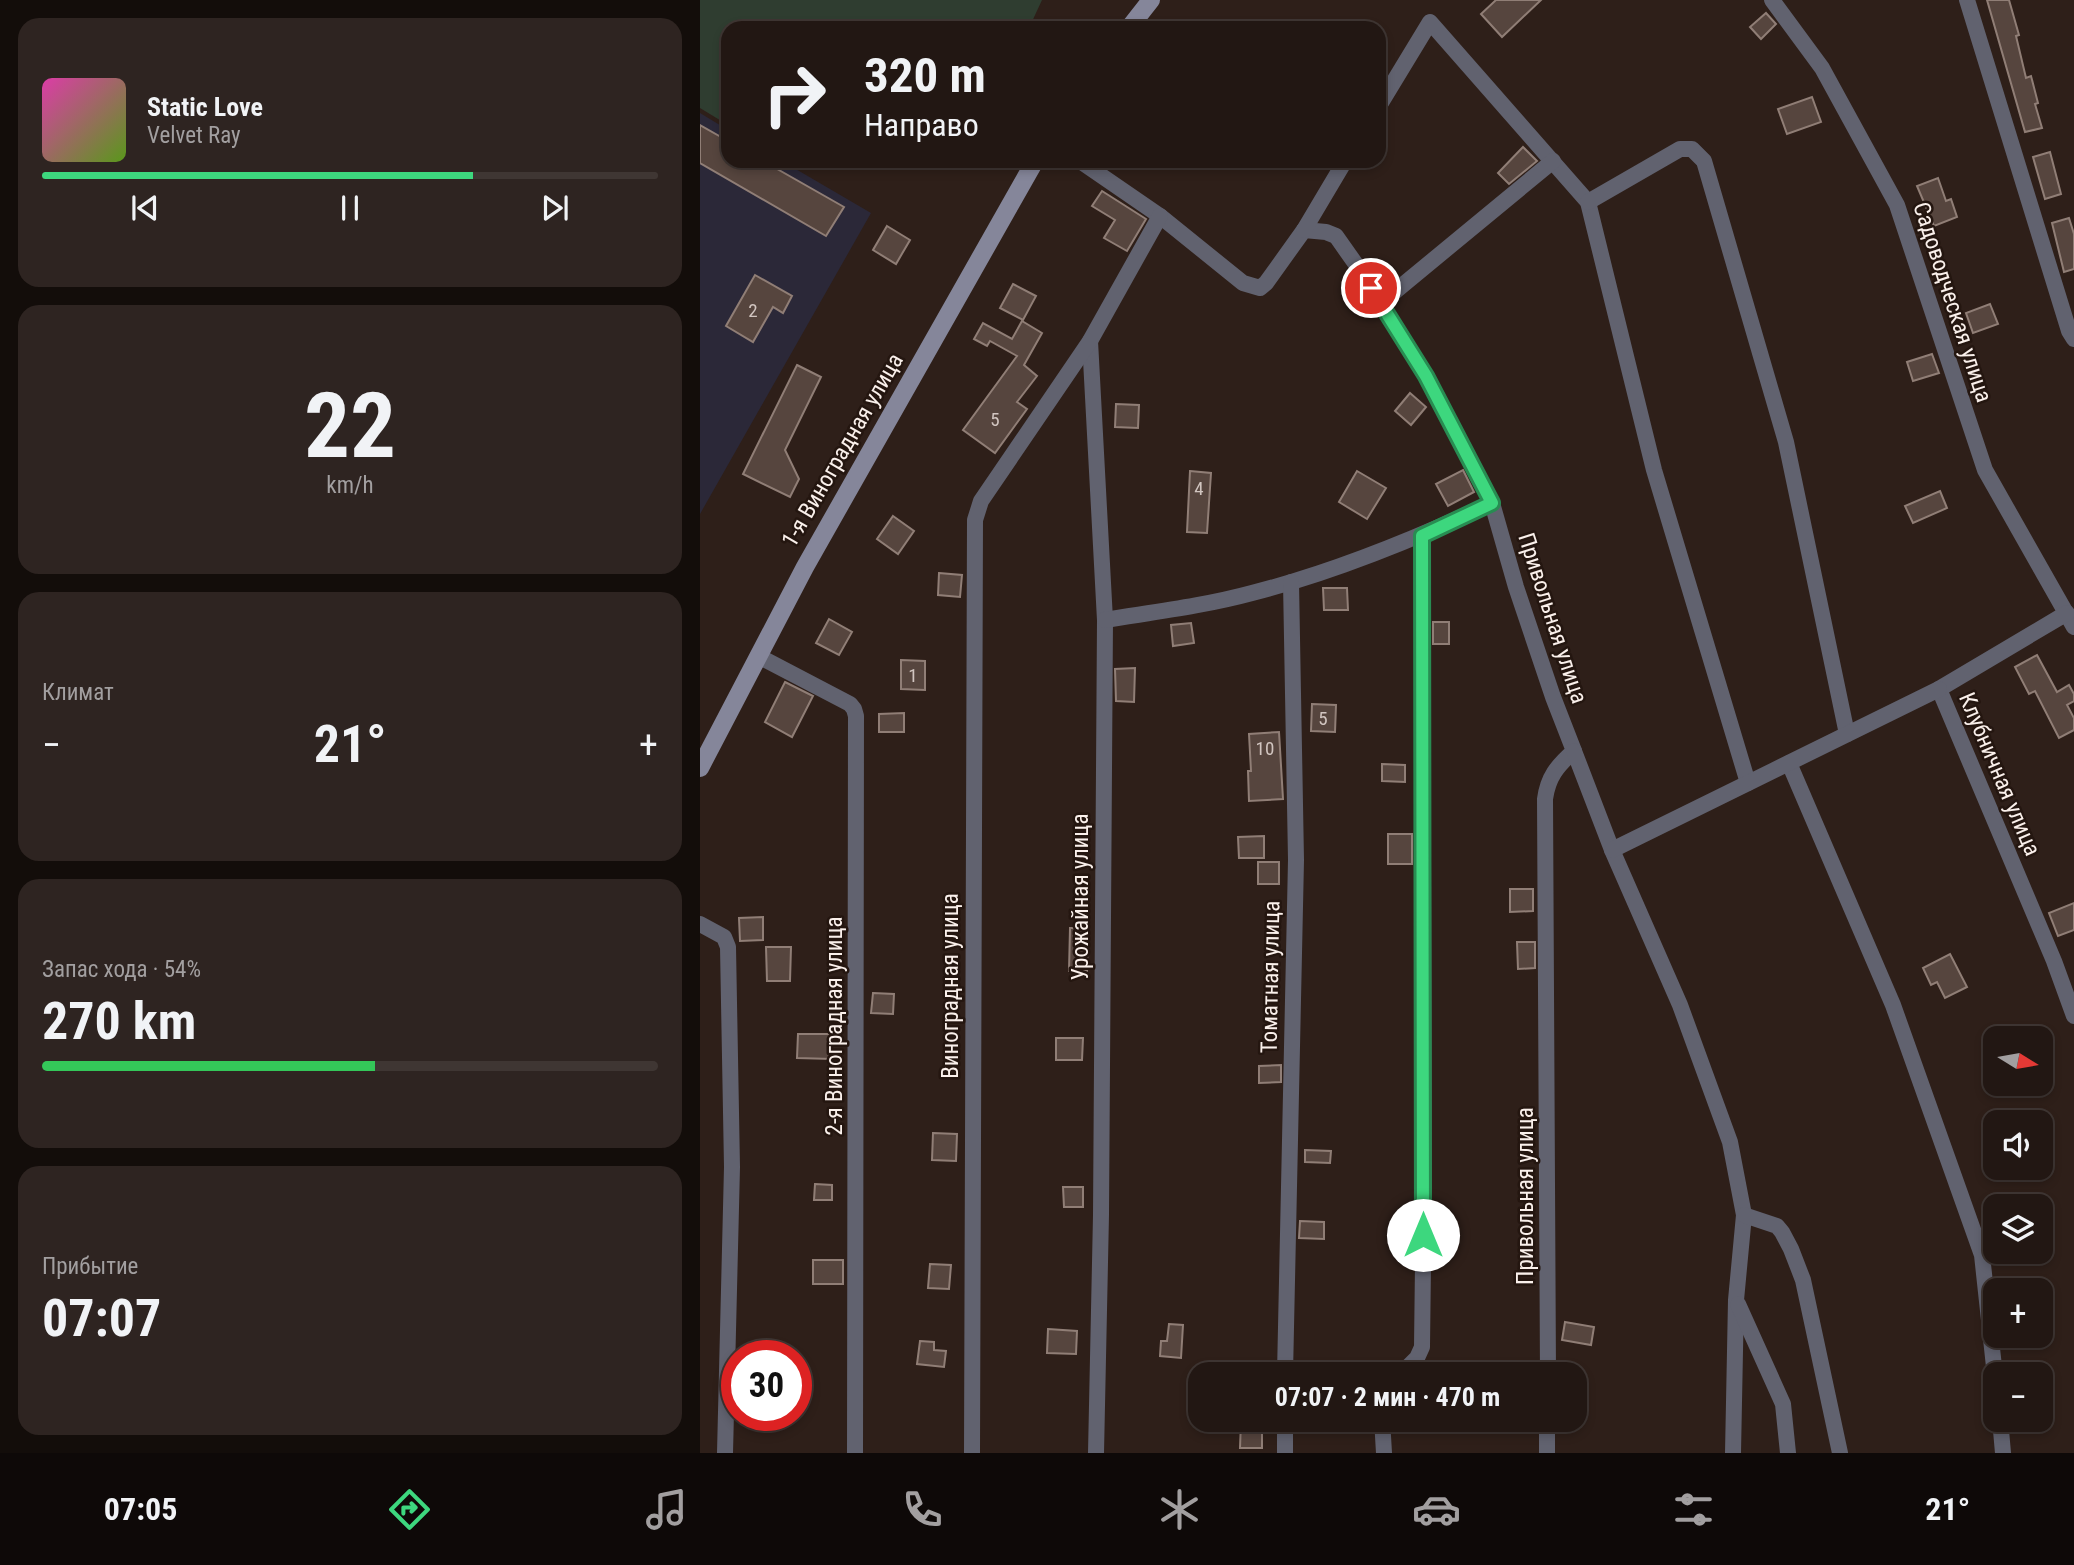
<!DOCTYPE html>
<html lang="ru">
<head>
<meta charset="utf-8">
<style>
	body { margin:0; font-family:"Roboto Condensed",sans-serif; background:#2e2421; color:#f1f3f6; height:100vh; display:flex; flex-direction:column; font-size:26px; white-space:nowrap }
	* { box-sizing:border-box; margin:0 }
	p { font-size:23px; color:#a29fa0 }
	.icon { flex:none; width:38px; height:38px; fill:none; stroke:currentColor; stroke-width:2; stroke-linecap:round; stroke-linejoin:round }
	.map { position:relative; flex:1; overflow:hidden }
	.details { display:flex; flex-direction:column; gap:18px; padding:18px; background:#130d0a; width:700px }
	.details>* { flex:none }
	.banner { position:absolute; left:21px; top:21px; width:665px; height:147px; border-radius:21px; box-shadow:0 4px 10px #0003,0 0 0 2px #3f3633; background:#221713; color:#f1f3f6; overflow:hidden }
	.needle { width:46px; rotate:101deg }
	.fabs { position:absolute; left:1283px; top:1026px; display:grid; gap:14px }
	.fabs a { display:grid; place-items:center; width:70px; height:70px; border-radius:14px; background:#221713; box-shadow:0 4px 10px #0003,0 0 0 2px #3f3633; font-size:35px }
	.speed { position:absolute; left:21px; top:1340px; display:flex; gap:14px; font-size:35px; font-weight:700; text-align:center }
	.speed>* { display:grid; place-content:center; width:91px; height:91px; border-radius:50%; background:#221713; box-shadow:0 4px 10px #0003,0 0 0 2px #3f3633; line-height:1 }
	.speed .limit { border:10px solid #d22; background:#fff; color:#111 }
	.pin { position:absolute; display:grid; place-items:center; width:60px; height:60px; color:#fff; margin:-30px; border:4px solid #fff; border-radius:50%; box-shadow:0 2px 7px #0007 }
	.me { position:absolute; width:77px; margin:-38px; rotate:0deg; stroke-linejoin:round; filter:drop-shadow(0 0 5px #0008) }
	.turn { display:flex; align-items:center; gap:24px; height:147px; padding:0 28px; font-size:32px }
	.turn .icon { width:91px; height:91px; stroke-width:2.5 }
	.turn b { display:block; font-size:49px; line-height:60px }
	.big { font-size:52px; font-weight:700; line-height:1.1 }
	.details .tile { flex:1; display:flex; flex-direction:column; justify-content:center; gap:10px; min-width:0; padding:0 24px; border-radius:21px; background:#2e2421 }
	.details .dial { align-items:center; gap:0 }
	.dial b { font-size:91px; line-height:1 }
	.song { display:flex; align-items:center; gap:21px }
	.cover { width:84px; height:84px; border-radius:10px; background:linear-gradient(135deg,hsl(320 70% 55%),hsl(90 70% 35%)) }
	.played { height:7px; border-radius:4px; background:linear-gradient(90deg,#3dd77e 70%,#3f3633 70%) }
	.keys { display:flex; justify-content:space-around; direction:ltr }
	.heat { display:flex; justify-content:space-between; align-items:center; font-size:38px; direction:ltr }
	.charge { height:10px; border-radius:5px; background:linear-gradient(90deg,#34c759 54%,#3f3633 0) }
	.trip { position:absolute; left:488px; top:1362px; width:399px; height:70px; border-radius:21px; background:#221713; box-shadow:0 4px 10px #0003,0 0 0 2px #3f3633; font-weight:700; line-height:70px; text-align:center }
	.tab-bar { display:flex; height:112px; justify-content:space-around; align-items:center; background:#0e0908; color:#a29fa0 }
	.tab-bar .icon { width:49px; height:49px }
	.tab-bar .selected { color:#3dd77e }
	.tab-bar b { font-size:32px; color:#f1f3f6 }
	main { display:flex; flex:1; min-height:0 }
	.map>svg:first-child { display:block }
	.industrial { fill:#2b2838 }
	.green { fill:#2f3d30 }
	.building { fill:#56453e; stroke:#907e76; stroke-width:2 }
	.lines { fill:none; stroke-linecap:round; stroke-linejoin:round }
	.minor { stroke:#61626f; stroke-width:16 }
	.secondary { stroke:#85869a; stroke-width:18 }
	.route-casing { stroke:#288c52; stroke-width:18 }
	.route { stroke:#3dd77e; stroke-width:12 }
	.labels { text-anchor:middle; stroke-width:5; stroke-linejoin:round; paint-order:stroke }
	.number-label { font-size:19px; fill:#d1c5c0 }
	.street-label { font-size:23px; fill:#faf0eb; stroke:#241610 }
</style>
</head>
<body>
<main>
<section class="details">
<div class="tile">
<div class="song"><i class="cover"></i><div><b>Static Love</b><p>Velvet Ray</p></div></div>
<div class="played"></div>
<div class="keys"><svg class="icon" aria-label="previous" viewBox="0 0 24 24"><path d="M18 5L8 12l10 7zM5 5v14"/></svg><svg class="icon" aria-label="pause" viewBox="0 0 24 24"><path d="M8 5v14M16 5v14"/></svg><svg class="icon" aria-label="next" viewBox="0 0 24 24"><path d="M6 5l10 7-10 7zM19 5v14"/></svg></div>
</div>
<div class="tile dial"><b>22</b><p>km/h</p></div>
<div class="tile"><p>Климат</p>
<div class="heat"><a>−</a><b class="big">21°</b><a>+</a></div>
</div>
<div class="tile"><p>Запас хода · 54%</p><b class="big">270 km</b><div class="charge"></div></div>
<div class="tile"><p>Прибытие</p><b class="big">07:07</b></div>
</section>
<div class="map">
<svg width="1374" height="1453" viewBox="0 0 1374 1453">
	<rect width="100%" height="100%" fill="#2e1f19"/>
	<path class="industrial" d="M0,113L28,130V161H82L171,213L0,514Z"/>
	<path class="green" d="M0,0H342L329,28H28V125L0,108Z"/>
	<g class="building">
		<path d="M796,0H841L802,37L781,14Z"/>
		<path d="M1287,0H1309L1319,35L1316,36L1326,78L1331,76L1338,103L1335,104L1342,128L1325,132Z"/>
		<path d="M1066,13L1076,24L1061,39L1050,27Z"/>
		<path d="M1112,97L1121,122L1087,134L1078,109Z"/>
		<path d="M0,125L28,141V161H63L144,207L126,236L0,163Z"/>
		<path d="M823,147L837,161L809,184L798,173Z"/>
		<path d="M1350,152L1361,194L1345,199L1333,157Z"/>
		<path d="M1238,178L1246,201L1251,199L1257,217L1234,226L1217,186Z"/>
		<path d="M402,191L446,219L427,251L404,238L415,220L392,206Z"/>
		<path d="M1369,218L1374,234V269L1364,272L1352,223Z"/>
		<path d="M187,226L210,240L196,264L173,250Z"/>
		<path d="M55,275L92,296L83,313L73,307L53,342L26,326Z"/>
		<path d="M313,284L336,296L323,320L300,308Z"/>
		<path d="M1290,304L1298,324L1273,333L1266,313Z"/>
		<path d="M322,321L342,333L324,365L337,376L317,402L327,409L295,453L263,430L317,356L290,341L287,346L274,339L283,323L312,339Z"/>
		<path d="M1232,354L1239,373L1213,381L1207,362Z"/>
		<path d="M97,365L121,377L85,450L99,479L90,497L43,474Z"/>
		<path d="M710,393L726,407L711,425L695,411Z"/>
		<path d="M416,404L439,405L438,428L415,427Z"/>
		<path d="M763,470L774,492L748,506L736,484Z"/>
		<path d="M490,471L511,473L507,533L487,532Z"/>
		<path d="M657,471L686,488L667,519L639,502Z"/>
		<path d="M1240,491L1247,508L1213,523L1205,506Z"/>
		<path d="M193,516L214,531L198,554L177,539Z"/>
		<path d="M239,573L262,575L260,597L238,595Z"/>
		<path d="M623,588H647L648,610H624Z"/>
		<path d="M129,619L152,632L139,655L116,643Z"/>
		<rect x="733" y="622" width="16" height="22"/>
		<path d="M491,623L494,643L473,646L471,625Z"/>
		<path d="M1337,655L1357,692L1369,685L1374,694V701L1367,705L1374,718V730L1359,738L1335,691L1329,694L1315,667Z"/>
		<path d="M201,660L225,661V690L201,689Z"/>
		<path d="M435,668L434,702L416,701L415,669Z"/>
		<path d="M85,682L113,696L92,737L65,722Z"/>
		<path d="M612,704L636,705L635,732L611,731Z"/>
		<path d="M204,713V732H179V714Z"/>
		<path d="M579,732L583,799L549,801L548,771H551L549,734Z"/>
		<path d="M682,764L705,765V782L682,781Z"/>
		<rect x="688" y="834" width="24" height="30"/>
		<path d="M564,836V858H539L538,837Z"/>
		<rect x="558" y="862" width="21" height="22"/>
		<path d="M810,889H833V911L810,912Z"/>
		<path d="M1374,903V930L1358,936L1349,913Z"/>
		<path d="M63,917V940L40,941L39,918Z"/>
		<path d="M370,928H388L387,971H369Z"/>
		<path d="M817,942H835V968L818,969Z"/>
		<path d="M66,947H91L90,981H67Z"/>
		<path d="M1250,954L1267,987L1245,998L1237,982L1231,985L1223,968Z"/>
		<path d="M173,993L194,994L193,1014L171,1013Z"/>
		<path d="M98,1034H132V1059L97,1058Z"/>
		<path d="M356,1038H383L382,1060H356Z"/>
		<path d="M581,1065V1082L559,1083V1066Z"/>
		<path d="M233,1133L257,1134L256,1161L232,1160Z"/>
		<path d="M605,1150L631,1151L630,1163L605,1162Z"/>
		<path d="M115,1184L132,1185V1200H114Z"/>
		<path d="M363,1187H383V1207H364Z"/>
		<path d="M600,1221L624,1222V1239L599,1238Z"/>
		<rect x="113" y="1260" width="30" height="24"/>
		<path d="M230,1264L251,1265L249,1289L228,1288Z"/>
		<path d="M865,1322L894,1327L891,1345L862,1340Z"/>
		<path d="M469,1324L483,1325L481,1358L460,1356L461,1341H467Z"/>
		<path d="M348,1329L377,1331L376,1354L347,1353Z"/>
		<path d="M220,1341L234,1342V1350L246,1351L244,1367L217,1364Z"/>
		<path d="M541,1421H562V1448H540Z"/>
	</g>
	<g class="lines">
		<g class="minor">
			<path d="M1072,0L1122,68L1197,205L1285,470L1374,627"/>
			<path d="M1267,0L1369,331L1374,339"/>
			<path d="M679,106L730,22L888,202L954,470L1048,783"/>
			<path d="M380,161L460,216L543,283L560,288L566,283L604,230L626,232L636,236L662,273L726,376L792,503L816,587L853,697L874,751C857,766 848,777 845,799L848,1374"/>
			<path d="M888,202L980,149H992L1004,161L1086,442L1147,734"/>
			<path d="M604,230L645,161"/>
			<path d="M681,303L853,161"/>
			<path d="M390,341L405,620L401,1215L396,1453"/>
			<path d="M1367,613L1239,689L1354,961L1374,1016"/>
			<path d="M405,620C454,612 504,606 552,593C635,572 715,539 792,503"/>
			<path d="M58,656L150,704L154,709L156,716L155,1453"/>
			<path d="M874,751L912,850L980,1005L1030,1142L1044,1215L1036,1300L1033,1453"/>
			<path d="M1089,763L1193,1005L1282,1255L1295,1376"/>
			<path d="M912,850L1239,689"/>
			<path d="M0,924L24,937L28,947L32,1167L25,1453"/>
			<path d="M1044,1215L1077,1226L1082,1232L1091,1249L1103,1280L1140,1453"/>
			<path d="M1038,1304L1083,1404L1088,1453"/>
			<path d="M585,1374L596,860L591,582"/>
			<path d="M701,1374L717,1358L722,1347L724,1181L722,536"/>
			<path d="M585,1419V1453"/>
			<path d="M682,1419L684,1453"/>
			<path d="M1300,1419L1303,1453"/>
			<path d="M272,1453L275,520L281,501L390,341L460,216"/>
			<path d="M847,1453V1419"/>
		</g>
		<g class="secondary">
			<path d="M429,28L451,0"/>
			<path d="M0,768L105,567L335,161"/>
		</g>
	</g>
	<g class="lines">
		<defs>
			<path id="route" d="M671,288L726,376L792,503L722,536L723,1235"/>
		</defs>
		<use href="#route" class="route-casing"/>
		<use href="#route" class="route"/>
	</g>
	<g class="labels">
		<g class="number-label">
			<text x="53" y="317">2</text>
			<text x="295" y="426">5</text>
			<text x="499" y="495">4</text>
			<text x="213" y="682">1</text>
			<text x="623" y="725">5</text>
			<text x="565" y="755">10</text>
		</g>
		<g class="street-label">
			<text transform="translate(1253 302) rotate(72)" y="8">Садоводческая улица</text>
			<text transform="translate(142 450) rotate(-60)" y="8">1-я Виноградная улица</text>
			<text transform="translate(853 618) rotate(72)" y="8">Привольная улица</text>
			<text transform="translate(1300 774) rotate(67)" y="8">Клубничная улица</text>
			<text transform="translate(380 897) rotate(-90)" y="8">Урожайная улица</text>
			<text transform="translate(570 977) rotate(-89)" y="8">Томатная улица</text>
			<text transform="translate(250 986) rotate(-90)" y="8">Виноградная улица</text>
			<text transform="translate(134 1026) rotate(-90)" y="8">2-я Виноградная улица</text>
			<text transform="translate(825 1196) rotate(-90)" y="8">Привольная улица</text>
		</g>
	</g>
</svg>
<div class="fabs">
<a><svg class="needle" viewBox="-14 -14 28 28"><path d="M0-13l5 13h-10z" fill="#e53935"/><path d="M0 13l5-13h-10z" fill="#a29fa0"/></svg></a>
<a><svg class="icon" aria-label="sound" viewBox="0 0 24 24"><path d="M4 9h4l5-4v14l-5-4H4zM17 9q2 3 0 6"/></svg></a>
<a><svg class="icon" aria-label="layers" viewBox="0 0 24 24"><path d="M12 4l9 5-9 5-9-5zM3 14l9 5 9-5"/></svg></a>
<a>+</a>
<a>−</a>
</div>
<div class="speed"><div class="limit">30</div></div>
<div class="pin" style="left:671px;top:288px;background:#d93025"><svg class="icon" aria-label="arrive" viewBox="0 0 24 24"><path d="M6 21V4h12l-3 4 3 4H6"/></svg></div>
<svg class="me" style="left:723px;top:1235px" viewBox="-20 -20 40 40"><circle r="19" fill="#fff"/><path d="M0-13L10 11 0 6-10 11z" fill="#3dd77e"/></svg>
<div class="trip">07:07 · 2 мин · 470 m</div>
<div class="banner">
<div class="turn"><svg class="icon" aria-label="right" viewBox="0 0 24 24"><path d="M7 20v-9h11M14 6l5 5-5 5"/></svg><div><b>320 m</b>Направо</div></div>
</div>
</div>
</main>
<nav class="tab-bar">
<b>07:05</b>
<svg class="icon selected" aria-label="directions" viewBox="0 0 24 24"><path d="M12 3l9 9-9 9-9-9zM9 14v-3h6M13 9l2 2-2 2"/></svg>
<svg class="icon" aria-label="music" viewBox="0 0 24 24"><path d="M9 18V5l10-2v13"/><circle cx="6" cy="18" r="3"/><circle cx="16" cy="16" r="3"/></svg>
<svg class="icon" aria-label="phone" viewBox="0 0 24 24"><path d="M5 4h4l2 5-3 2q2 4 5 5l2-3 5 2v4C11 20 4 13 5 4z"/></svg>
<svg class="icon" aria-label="climate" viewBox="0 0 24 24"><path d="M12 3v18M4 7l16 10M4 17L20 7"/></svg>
<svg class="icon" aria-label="car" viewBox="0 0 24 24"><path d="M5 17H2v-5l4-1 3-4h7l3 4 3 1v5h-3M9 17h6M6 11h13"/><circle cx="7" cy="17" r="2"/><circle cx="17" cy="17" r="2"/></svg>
<svg class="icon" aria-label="filters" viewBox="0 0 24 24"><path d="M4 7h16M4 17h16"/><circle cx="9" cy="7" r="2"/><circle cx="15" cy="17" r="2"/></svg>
<b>21°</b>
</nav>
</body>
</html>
